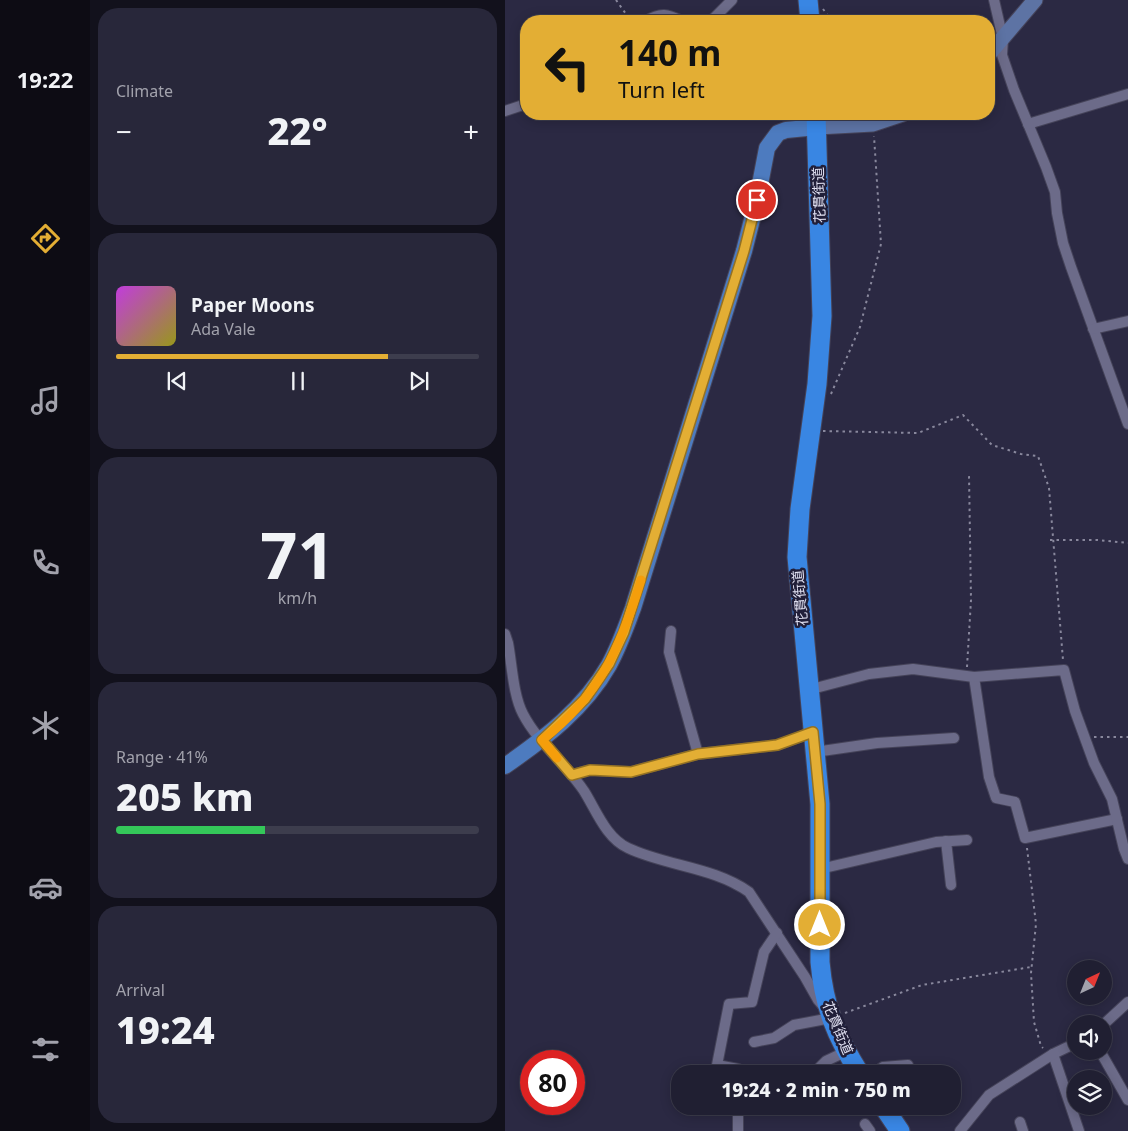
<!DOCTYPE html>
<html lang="en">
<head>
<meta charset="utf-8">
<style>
	body { margin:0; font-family:"Noto Sans","Noto Sans JP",sans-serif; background:#28273a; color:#f1f3f6; height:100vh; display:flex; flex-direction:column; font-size:19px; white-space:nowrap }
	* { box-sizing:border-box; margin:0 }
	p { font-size:16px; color:#a2a2ac }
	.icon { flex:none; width:28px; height:28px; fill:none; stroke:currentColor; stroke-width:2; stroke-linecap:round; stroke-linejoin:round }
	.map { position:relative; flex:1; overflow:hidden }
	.side { display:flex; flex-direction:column; gap:8px; padding:8px; background:#12111c; width:415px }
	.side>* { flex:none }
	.guide { position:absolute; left:15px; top:15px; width:475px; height:105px; border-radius:20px; box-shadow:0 2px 12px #0003,0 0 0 1px #3d3d4d; background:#e3ae34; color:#111; overflow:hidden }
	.needle { width:32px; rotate:43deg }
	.fabs { position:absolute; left:562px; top:960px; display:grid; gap:10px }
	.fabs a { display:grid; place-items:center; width:45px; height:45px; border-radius:50%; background:#201f32; box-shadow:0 2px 12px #0003,0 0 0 1px #3d3d4d; font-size:25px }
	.speed { position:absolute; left:15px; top:1050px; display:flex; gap:10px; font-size:25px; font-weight:700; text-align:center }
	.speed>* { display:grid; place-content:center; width:65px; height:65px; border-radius:50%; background:#201f32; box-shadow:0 2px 12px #0003,0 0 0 1px #3d3d4d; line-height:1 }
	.speed .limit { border:8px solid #d22; background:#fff; color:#111 }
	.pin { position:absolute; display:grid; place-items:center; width:42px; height:42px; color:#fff; margin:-21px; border:2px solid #fff; border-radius:50%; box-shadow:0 1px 5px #0007 }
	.me { position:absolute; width:55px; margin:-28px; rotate:0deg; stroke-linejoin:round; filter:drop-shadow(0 0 4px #0008) }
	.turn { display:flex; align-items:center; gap:18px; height:105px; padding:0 15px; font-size:22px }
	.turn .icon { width:65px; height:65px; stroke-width:2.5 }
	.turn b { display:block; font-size:35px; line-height:42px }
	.big { font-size:38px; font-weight:800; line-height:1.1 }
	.side .widget { flex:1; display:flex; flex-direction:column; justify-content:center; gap:8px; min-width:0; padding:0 18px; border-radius:20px; background:#28273a }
	.side .dial { align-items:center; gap:0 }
	.dial b { font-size:65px; line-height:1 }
	.song { display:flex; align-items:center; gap:15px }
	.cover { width:60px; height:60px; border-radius:8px; background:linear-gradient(135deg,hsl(290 70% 55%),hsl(60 70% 35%)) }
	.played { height:5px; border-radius:2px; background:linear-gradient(90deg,#e3ae34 75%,#3d3d4d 75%) }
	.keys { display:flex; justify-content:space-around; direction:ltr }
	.heat { display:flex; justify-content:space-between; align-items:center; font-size:28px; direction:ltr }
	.charge { height:8px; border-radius:4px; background:linear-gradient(90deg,#34c759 41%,#3d3d4d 0) }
	.trip { position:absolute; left:166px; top:1065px; width:290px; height:50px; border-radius:20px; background:#201f32; box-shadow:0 2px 12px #0003,0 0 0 1px #3d3d4d; font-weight:800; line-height:50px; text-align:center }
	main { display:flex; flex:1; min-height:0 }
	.dock { display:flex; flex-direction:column; width:90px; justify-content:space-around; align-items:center; background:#0d0c14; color:#a2a2ac }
	.dock .icon { width:35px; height:35px }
	.dock .active { color:#e3ae34 }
	.dock b { font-size:22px; color:#f1f3f6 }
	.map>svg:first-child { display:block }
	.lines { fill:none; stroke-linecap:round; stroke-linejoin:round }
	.street-casing { stroke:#454359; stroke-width:12 }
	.secondary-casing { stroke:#454359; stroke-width:17 }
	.primary-casing { stroke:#454359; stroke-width:18 }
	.highway-casing { stroke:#454359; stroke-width:21 }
	.path { stroke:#89889d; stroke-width:2; stroke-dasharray:2.5 4; stroke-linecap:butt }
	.street { stroke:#6c6b89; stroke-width:10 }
	.secondary { stroke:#5d73a4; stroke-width:15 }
	.primary { stroke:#4d7bbf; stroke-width:16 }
	.highway { stroke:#3986e3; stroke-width:19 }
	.route-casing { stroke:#947122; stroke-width:12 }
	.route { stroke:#e3ae34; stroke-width:9 }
	.slow { stroke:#f59e0b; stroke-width:9 }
	.labels { text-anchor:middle; stroke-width:5; stroke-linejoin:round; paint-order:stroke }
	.street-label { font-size:14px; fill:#e1e1f2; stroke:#211f39 }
</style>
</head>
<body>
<main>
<nav class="dock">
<b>19:22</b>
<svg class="icon active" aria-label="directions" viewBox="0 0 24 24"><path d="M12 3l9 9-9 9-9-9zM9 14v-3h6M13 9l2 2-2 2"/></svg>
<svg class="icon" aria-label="music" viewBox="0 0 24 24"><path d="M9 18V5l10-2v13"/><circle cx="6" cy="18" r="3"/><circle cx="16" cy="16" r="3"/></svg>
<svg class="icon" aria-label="phone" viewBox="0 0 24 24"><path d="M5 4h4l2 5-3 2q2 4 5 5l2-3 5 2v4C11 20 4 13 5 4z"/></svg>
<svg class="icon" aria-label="climate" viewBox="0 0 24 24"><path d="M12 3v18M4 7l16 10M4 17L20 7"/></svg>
<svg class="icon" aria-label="car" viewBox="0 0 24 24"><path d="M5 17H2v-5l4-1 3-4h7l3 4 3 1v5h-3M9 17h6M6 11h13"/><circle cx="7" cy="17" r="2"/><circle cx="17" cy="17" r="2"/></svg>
<svg class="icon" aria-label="filters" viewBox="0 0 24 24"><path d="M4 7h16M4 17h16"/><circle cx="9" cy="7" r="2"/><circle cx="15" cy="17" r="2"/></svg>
</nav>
<section class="side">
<div class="widget"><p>Climate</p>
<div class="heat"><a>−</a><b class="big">22°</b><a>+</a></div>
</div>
<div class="widget">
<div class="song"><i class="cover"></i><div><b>Paper Moons</b><p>Ada Vale</p></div></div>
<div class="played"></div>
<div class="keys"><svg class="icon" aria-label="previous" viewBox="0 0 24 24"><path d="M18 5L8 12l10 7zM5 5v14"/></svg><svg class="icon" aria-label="pause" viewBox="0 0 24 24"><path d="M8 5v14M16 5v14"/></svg><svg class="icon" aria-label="next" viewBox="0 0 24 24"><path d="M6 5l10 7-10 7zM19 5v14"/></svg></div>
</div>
<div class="widget dial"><b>71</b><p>km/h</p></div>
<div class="widget"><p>Range · 41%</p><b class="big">205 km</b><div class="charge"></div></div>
<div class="widget"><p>Arrival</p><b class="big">19:24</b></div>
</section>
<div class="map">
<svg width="623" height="1131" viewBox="0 0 623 1131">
	<rect width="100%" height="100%" fill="#2b2943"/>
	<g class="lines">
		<defs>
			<g id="street">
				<path d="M489,0L498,39L497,55L509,90L541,167L550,192L552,213L558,243L566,267L623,424"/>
				<path d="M141,21C156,12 162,14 177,21"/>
				<path d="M206,21L227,0"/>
				<path d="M0,111L21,104"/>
				<path d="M523,124L623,94"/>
				<path d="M588,329L623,321"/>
				<path d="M166,631L164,652L193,754"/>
				<path d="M0,634L3,643C7,664 8,695 18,714C33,743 61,764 79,791C91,810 101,838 123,848C161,866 209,867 244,892L300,977L313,1000L319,1007"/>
				<path d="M469,677L484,777L491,798L510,802L520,838L612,819"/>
				<path d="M303,690L364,674L408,669L469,677L559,670L570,711L589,763L607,799L619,849L623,859"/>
				<path d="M310,752L372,743L449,738"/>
				<path d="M67,775L85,770L126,772L193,754L273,745L308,732"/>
				<path d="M441,841L446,885"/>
				<path d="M315,869L431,842L462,840"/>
				<path d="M599,1024L623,1002"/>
				<path d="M249,1042L269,1038L289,1025L326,1018"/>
				<path d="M595,1051L623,1100"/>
				<path d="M548,1054L574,1131"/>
				<path d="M310,1072L321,1061L342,1051"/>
				<path d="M233,1074V1069L212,1065L224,1004L247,1002L259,952L272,933"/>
				<path d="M368,1074L378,1067L403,1065"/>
				<path d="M515,1122L518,1131"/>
				<path d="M360,1124L365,1131"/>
				<path d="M233,1131V1106"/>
				<path d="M455,1131L484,1095L548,1054L571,1043"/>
			</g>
			<g id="secondary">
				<path d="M484,54L530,0"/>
				<path d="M312,127L368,124L398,114"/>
			</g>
			<path id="primary" d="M0,766C40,738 79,709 104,665C114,647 121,627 128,608L239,251L252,200L262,148L273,133L281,130L312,127"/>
			<g id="highway">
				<path d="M303,0L305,21"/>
				<path d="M311,114L317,316L312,384L295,509L292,557L315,804V962C319,1007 331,1036 355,1074"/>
				<path d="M378,1106L395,1131"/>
			</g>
		</defs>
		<use href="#street" class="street-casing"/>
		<use href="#secondary" class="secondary-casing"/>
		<use href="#primary" class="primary-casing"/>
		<use href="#highway" class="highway-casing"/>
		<g class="path">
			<path d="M111,0L126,21"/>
			<path d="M318,9L327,21"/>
			<path d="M326,394L355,327L376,244L369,136"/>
			<path d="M318,431L413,433L458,415L487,445L516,454L533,456L544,488L558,660"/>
			<path d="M545,540H592L623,543"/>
			<path d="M462,667L466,600L464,475"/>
			<path d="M589,737H623"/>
			<path d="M522,848L531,924L526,973L529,1022L536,1046L538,1048"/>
			<path d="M340,1013L417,985L526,967"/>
		</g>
		<use href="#street" class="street"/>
		<use href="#secondary" class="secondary"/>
		<use href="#primary" class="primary"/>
		<use href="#highway" class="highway"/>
	</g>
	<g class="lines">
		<defs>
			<path id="route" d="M252,200L239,251L119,632L104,664L80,699L37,740L67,775L85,770L126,772L193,754L272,745L308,732L315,804V925"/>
		</defs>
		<use href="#route" class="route-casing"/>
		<use href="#route" class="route"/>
		<path class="slow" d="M52,758L37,740C95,695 115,649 136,580"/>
	</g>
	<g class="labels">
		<g class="street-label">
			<text transform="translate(314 195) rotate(-92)" y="5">花貫街道</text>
			<text transform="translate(295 598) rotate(-95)" y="5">花貫街道</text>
			<text transform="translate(333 1028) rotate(67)" y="5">花貫街道</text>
		</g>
	</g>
</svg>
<div class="fabs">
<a><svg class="needle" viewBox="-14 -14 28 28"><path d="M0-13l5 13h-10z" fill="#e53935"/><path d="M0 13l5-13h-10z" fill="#a2a2ac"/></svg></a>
<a><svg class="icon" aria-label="sound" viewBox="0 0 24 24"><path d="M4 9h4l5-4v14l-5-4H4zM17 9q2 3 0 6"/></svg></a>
<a><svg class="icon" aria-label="layers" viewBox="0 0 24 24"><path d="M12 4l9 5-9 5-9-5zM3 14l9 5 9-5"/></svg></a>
</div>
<div class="speed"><div class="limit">80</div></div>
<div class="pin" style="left:252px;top:200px;background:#d93025"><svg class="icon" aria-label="arrive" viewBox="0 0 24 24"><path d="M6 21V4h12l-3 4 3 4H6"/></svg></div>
<svg class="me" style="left:315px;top:925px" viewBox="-20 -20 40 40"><circle r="17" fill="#e3ae34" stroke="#fff" stroke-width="3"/><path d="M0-11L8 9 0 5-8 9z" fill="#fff"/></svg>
<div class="trip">19:24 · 2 min · 750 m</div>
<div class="guide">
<div class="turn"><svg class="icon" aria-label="left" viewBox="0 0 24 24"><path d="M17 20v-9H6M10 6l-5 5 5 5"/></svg><div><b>140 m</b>Turn left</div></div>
</div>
</div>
</main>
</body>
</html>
